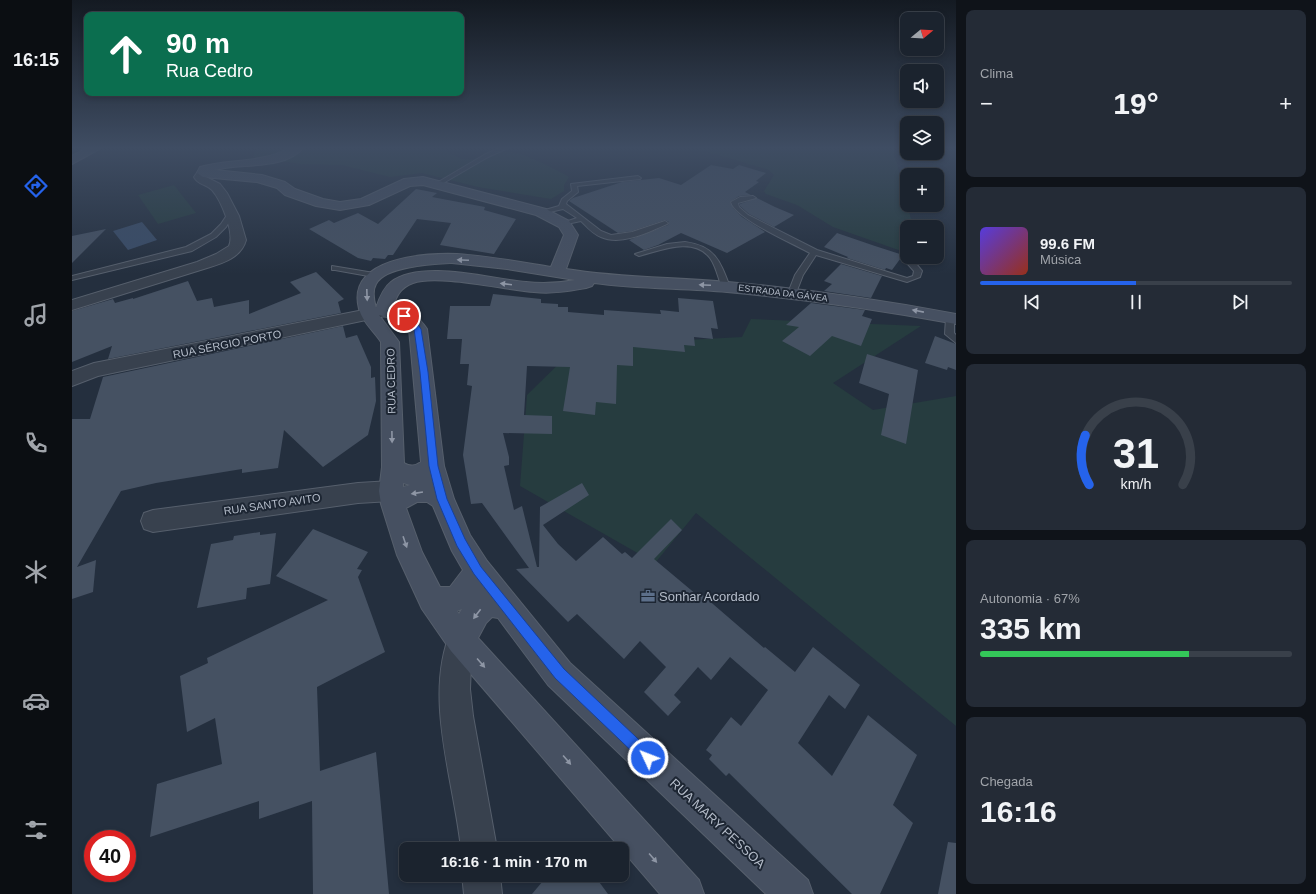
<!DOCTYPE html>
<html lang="pt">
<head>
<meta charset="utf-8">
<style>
	body { margin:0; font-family:Arial,sans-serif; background:#242b36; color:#f1f3f6; height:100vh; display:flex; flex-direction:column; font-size:15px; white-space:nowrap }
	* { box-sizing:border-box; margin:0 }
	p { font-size:13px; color:#a0a4aa }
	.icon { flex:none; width:22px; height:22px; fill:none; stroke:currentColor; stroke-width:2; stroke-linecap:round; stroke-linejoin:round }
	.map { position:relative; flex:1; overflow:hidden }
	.side { display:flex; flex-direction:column; gap:10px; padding:10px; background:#0f1319; width:360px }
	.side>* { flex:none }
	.hud { position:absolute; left:12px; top:12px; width:380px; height:84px; border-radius:8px; box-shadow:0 2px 6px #0003,0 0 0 1px #39404a; background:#0b6e4f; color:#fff; overflow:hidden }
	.needle { width:26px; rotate:72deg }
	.fabs { position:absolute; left:828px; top:12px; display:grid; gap:8px }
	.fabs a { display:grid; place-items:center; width:44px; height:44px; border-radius:8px; background:#1b232e; box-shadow:0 2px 6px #0003,0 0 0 1px #39404a; font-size:20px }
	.speed { position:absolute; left:12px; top:830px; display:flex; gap:8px; font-size:20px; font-weight:700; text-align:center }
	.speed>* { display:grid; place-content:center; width:52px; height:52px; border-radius:50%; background:#1b232e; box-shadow:0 2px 6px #0003,0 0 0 1px #39404a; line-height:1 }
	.speed .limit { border:6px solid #d22; background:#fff; color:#111 }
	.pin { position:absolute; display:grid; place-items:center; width:34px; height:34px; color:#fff; margin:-17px; border:2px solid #fff; border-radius:50%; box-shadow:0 1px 4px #0007 }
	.me { position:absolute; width:44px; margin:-22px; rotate:313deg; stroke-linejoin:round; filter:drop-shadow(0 0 3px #0008) }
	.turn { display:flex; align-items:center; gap:14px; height:84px; padding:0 16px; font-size:18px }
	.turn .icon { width:52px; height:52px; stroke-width:2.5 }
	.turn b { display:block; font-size:28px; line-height:34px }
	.big { font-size:30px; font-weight:800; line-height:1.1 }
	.side .tile { flex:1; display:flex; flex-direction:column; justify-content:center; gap:6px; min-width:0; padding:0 14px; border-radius:8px; background:#242b36 }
	.side .dial { align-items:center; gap:0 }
	.dial svg { height:104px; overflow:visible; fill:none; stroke:#39404a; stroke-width:7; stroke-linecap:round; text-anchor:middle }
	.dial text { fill:#f1f3f6; stroke:none }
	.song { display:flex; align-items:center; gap:12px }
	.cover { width:48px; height:48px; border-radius:6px; background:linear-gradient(135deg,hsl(250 70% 55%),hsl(10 70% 35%)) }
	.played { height:4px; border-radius:2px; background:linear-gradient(90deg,#2563eb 50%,#39404a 50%) }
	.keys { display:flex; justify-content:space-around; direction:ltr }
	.heat { display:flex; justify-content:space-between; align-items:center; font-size:22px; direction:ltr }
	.charge { height:6px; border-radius:3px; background:linear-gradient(90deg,#34c759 67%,#39404a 0) }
	.trip { position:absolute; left:327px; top:842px; width:230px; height:40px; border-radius:8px; background:#1b232e; box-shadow:0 2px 6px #0003,0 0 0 1px #39404a; font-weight:800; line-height:40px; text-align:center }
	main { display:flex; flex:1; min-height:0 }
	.tabs { display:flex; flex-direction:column; width:72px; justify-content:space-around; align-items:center; background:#0b0e12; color:#a0a4aa }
	.tabs .icon { width:28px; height:28px }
	.tabs .current { color:#2563eb }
	.tabs b { font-size:18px; color:#f1f3f6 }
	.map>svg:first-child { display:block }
	.green { fill:#263c3f }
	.water { fill:#394c67 }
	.building { fill:#455162 }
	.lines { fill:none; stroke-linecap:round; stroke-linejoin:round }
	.lane-casing { stroke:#565f6c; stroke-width:2 }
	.street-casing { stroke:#565f6c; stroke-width:2 }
	.secondary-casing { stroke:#565f6c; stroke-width:2 }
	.lane { fill:#38414e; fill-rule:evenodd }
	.street { fill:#38414e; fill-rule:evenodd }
	.secondary { fill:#465061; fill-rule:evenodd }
	.oneway { fill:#8e96a5 }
	.route { fill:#2563eb; stroke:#184099 }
	.labels { text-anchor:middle; stroke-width:4; stroke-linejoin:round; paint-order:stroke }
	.far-street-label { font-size:9px; fill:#b4bcc9; stroke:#1d2633 }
	.street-label { font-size:11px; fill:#b4bcc9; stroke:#1d2633 }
	.near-poi-label { font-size:13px; fill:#b4bcc9; stroke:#1d2633; text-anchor:start }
	.near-street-label { font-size:13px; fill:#b4bcc9; stroke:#1d2633 }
</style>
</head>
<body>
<main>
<nav class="tabs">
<b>16:15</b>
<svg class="icon current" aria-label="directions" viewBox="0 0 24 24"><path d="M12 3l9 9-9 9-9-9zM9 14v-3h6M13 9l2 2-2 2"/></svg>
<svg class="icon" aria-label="music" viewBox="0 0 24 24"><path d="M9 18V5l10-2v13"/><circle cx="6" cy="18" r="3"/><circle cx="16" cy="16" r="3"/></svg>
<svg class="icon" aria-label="phone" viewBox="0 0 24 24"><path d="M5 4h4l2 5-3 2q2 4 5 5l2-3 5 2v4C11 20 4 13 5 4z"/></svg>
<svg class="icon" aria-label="climate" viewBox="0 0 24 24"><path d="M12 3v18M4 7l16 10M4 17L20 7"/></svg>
<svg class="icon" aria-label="car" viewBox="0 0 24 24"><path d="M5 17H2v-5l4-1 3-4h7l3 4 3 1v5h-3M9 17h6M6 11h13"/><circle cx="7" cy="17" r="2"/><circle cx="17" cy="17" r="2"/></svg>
<svg class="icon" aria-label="filters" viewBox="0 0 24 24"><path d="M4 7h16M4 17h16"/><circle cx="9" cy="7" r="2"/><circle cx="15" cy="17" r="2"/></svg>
</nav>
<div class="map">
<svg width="884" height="894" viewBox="0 0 884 894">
	<rect width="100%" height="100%" fill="#242f3e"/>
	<g class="green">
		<path d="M185,148H372C400,174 416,146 444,153C460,157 483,169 497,177L492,185V191L479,199L406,187L350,173L318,177L270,165L229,164L181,157Z"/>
		<path d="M623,148H821L841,227H835V253L761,227L725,205L694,194L692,191L702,175L697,170Z"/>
		<path d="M102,185L124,213L86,224L66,195Z"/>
		<path d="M679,319L849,326L761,383L801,410L884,396V726L624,513L583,563L448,486L455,395L505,346L670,337Z"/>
	</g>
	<path class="water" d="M70,222L85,240L56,250L41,231Z"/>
	<g class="building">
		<path d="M639,165L661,169L667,165L694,173L684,181L687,182L673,192L679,195L667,196L658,202L662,209L670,217L693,232L655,253L609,233L586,245L572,250L557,240L596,225L597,222L593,220L560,231L546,233L497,201L501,198L550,182L587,178L609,185Z"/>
		<path d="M344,189L365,193L360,197L413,207L412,210L444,219L422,254L368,245L379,223L345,219L321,255H316L313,259L301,258L299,261L286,258L237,229L257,220L262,223L286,213L306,224Z"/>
		<path d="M685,198L703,207L722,215L702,227L677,214L668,206V204Z"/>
		<path d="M34,229L0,263V236Z"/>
		<path d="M765,233L803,246L831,255L820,270L814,268L813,270L775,258L776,257L752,247Z"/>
		<path d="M769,264L810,276L799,298L752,291L760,284L752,281Z"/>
		<path d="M244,272L272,299L266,302L269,313L36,359L40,346L0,362V311L41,299L43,303L61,298V299L116,281L125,301L140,298L142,307L177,300V314L229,293L218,282Z"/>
		<path d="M421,294L469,299V303L486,304V307H496V312L532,315V310L589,314L588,310L607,312L606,298L641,301L646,329L639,328L641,339L622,337L623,346L612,345L613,352L561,347V366L545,365L544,404L524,402L523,415L491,411L498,367L455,366L452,415L480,416V434L431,433L437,457V465L432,466L442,510L450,506L465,567H467L468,507L510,483L517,495L471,525L486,544L504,561L531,537L550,554L553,552L560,558L599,519L610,530L582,559L625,595L627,592L692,648L693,647L723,672L741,647L788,685L773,709L757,695L726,743L760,776L796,715L845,755L821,805L841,823L808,894H780L657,773L654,776L637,759L640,755L634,750L659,717L669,726L696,690L658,657L639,680L626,667L602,695L609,702L596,716L572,692L594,667L568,641L552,659L505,614L496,622L444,569L457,568L410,503L399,504L391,455L400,386L395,385L397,364H388L390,339H375L378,306H418Z"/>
		<path d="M739,303L793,310L790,316L800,319L789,346L760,336L738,356L710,341L727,327L714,325Z"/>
		<path d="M271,326L274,338L285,335L299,367V378L303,377L304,401L296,435L251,467L212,430L206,468L170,473V469L84,483L49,491L5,567L24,560L21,592L0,599V419H18L31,377Z"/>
		<path d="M863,336L884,344V370L876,367L875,370L853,363Z"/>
		<path d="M795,354L846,370L834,444L809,435L817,394L787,383Z"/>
		<path d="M241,529L296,552L285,569L290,570L286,577L313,652L245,687L248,771L304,752L317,894H241L240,801L187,819V801L78,837L85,784L150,764L143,718L115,732L108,676L136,663L135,658L256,600L204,576Z"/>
		<path d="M188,532V535L204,533L198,584L175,588L174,599L125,608L139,544L161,540L162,536Z"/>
		<path d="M876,842L884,843V894H866Z"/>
		<path d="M476,875H522L536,894H460Z"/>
	</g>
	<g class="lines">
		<defs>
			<g id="lane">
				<path d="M427,148H436L416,157L368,185L363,184L412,155Z"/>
				<path d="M566,176L569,178L568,179L505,186L506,192L495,201L494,204L529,231L539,235L560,232L593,221L596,223L595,224C577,232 549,246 529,237C521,234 515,227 509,221L490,225V223L505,218L491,209L469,214L466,212L487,206L490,199L500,191L499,184Z"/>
				<path d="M668,197L681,196L684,198L666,203L667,207L676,215L745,250L835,278L841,276L842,271L834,262L841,260L850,271L848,277L835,282L744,255L731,275L724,293L720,295H717L716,293L723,275L738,253C720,243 664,219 659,202Z"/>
				<path d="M157,212L162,213L154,227L144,237L120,251L0,280V276L114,247L139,234L149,224Z"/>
				<path d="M613,242C643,246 648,261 658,287L657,289H651L650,287C646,278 644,266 638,258C621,236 588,251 567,256L563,254L595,244Z"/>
				<path d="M260,266L302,273L306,275L302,277L263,270H260Z"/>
				<path d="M878,315L882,318V333L884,335V343L873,334L874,318Z"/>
			</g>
			<g id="street">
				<path d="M131,169L137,173L134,177L148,184L155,193L167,216L174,240C169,258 151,263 135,268L0,310V300L125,262L144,254L157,246C163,233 149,200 140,190C134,184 126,185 122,177L127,170Z"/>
				<path d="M312,306L318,307L321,311L318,315L26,376L0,386V371L22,363Z"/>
				<path d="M319,481L327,484L331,491L327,498L319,501L286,503L81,532L72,529L69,521L72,513L81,510L286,483Z"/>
				<path d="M389,626L399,631L404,641L399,664L398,689L401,716L425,849H389C382,780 351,697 379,631Z"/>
				<path d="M390,875H428L430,894H392Z"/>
			</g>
			<g id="secondary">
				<path d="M15,148H29L0,164V156Z"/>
				<path d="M217,148H231C213,170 168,163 143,170L190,175L213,182L223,189L251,199L268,202L289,199L332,179L351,177L474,209L497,221L506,235L494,269C549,278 601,277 656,282C733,289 809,300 884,314V324C808,310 732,299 655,292C611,288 566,289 522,283L520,286L514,288C497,291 480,294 462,292C433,290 366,274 341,283C328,288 324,296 321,308C337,312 346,315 355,329L372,466L382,499L398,535L415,561L498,663L736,880L741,894H694L476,685L426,618L420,617L414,623L406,638L627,880L632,894H588L379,651L350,609L325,555L309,504L307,491L310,467L309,342C302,331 291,323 287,309C274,258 351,253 385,254C416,256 448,262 479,267L492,235L487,227L464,215L351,185L338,186L297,205L268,210L244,206L213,195L205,188L185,182L131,177L125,173L128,167C156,159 192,163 217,148ZM380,263L435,269L503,280C487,283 471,284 454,282C418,279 350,259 319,282C311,288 307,299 304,308C302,301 300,291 304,284C313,266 362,264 380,263ZM307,315L326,320L337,329L349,462C343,466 339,467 332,463L327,342ZM331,483L338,485L331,487ZM345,502H355L361,506L380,551L391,570L378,587H368L350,552L334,508ZM390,609L387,614L385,611Z"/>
			</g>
		</defs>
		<use href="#lane" class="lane-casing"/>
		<use href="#street" class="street-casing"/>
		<use href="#secondary" class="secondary-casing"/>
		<use href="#lane" class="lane"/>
		<use href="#street" class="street"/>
		<use href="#secondary" class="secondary"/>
	</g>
	<defs><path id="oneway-solid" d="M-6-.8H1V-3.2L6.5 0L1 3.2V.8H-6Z"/></defs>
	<g class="oneway">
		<use href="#oneway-solid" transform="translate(391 260) rotate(-177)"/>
		<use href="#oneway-solid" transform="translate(434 284) rotate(-173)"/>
		<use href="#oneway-solid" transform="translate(633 285) rotate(-177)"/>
		<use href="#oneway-solid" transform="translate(295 295) rotate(88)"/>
		<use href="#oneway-solid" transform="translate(846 311) rotate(-169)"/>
		<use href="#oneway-solid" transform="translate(320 437) rotate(89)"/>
		<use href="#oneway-solid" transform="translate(345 493) rotate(171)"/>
		<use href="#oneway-solid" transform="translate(333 542) rotate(71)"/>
		<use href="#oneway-solid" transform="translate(405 614) rotate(127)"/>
		<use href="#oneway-solid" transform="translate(409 663) rotate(49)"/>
		<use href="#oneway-solid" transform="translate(495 760) rotate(49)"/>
		<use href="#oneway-solid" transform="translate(581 858) rotate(49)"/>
	</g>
	<linearGradient id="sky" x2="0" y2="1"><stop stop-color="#141a22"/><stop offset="0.54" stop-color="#3f4d63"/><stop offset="1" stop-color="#3f4d63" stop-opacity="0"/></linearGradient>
	<rect width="884" height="274" fill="url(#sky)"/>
	<path class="route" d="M329,314H334L343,320L349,329L356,372L366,466L375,499L393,539L409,567L492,669L581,753L583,758L581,762L576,764L571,762L483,678L402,574L385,546L365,499L357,466L348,372L342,329L338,323L329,318Z"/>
	<defs>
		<symbol id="office-bare" viewBox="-9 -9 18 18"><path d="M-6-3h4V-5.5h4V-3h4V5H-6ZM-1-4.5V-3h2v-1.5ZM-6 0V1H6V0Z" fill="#5c6f8a" stroke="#1d2633" stroke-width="2.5" paint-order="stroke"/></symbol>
	</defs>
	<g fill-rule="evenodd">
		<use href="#office-bare" x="566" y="586" width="20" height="20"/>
	</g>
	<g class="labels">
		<g class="far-street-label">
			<text transform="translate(711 293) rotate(7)" y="3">ESTRADA DA GÁVEA</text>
		</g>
		<g class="street-label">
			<text transform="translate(155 344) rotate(-11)" y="4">RUA SÉRGIO PORTO</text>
			<text transform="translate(319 381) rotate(-91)" y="4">RUA CEDRO</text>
			<text transform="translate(200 504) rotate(-8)" y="4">RUA SANTO AVITO</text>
		</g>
		<g class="near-poi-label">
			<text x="587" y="601">Sonhar Acordado</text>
		</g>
		<g class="near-street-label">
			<text transform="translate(646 823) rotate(43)" y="5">RUA MARY PESSOA</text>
		</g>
	</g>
</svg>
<div class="fabs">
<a><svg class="needle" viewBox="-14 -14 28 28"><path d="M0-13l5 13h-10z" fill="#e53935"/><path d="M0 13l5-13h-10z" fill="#a0a4aa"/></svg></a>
<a><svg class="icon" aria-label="sound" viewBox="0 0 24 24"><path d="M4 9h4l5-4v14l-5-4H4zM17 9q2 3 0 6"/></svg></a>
<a><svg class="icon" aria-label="layers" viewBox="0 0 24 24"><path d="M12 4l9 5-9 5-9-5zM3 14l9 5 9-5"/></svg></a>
<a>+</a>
<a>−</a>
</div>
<div class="speed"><div class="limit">40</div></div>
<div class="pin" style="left:332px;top:316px;background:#d93025"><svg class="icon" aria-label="arrive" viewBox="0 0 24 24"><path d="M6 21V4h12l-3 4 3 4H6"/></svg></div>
<svg class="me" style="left:576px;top:758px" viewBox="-20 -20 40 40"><circle r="17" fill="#2563eb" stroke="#fff" stroke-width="3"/><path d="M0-11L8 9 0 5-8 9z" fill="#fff"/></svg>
<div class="trip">16:16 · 1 min · 170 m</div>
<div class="hud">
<div class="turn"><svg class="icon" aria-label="ahead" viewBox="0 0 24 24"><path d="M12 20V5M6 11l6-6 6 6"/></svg><div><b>90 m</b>Rua Cedro</div></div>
</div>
</div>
<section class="side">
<div class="tile"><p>Clima</p>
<div class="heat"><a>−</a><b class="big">19°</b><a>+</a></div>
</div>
<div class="tile">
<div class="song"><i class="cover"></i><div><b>99.6 FM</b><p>Música</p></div></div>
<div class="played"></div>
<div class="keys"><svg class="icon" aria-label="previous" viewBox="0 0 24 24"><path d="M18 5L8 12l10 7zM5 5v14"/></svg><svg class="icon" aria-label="pause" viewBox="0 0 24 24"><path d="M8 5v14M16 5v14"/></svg><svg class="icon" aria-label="next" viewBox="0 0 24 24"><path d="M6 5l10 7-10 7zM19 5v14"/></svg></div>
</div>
<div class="tile dial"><svg viewBox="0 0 100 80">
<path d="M14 69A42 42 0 1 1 86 69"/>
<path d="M14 69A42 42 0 0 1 11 31" stroke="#2563eb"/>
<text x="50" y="56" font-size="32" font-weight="700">31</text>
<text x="50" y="72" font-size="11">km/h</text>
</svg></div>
<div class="tile"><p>Autonomia · 67%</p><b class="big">335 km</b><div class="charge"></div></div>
<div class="tile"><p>Chegada</p><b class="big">16:16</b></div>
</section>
</main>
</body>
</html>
